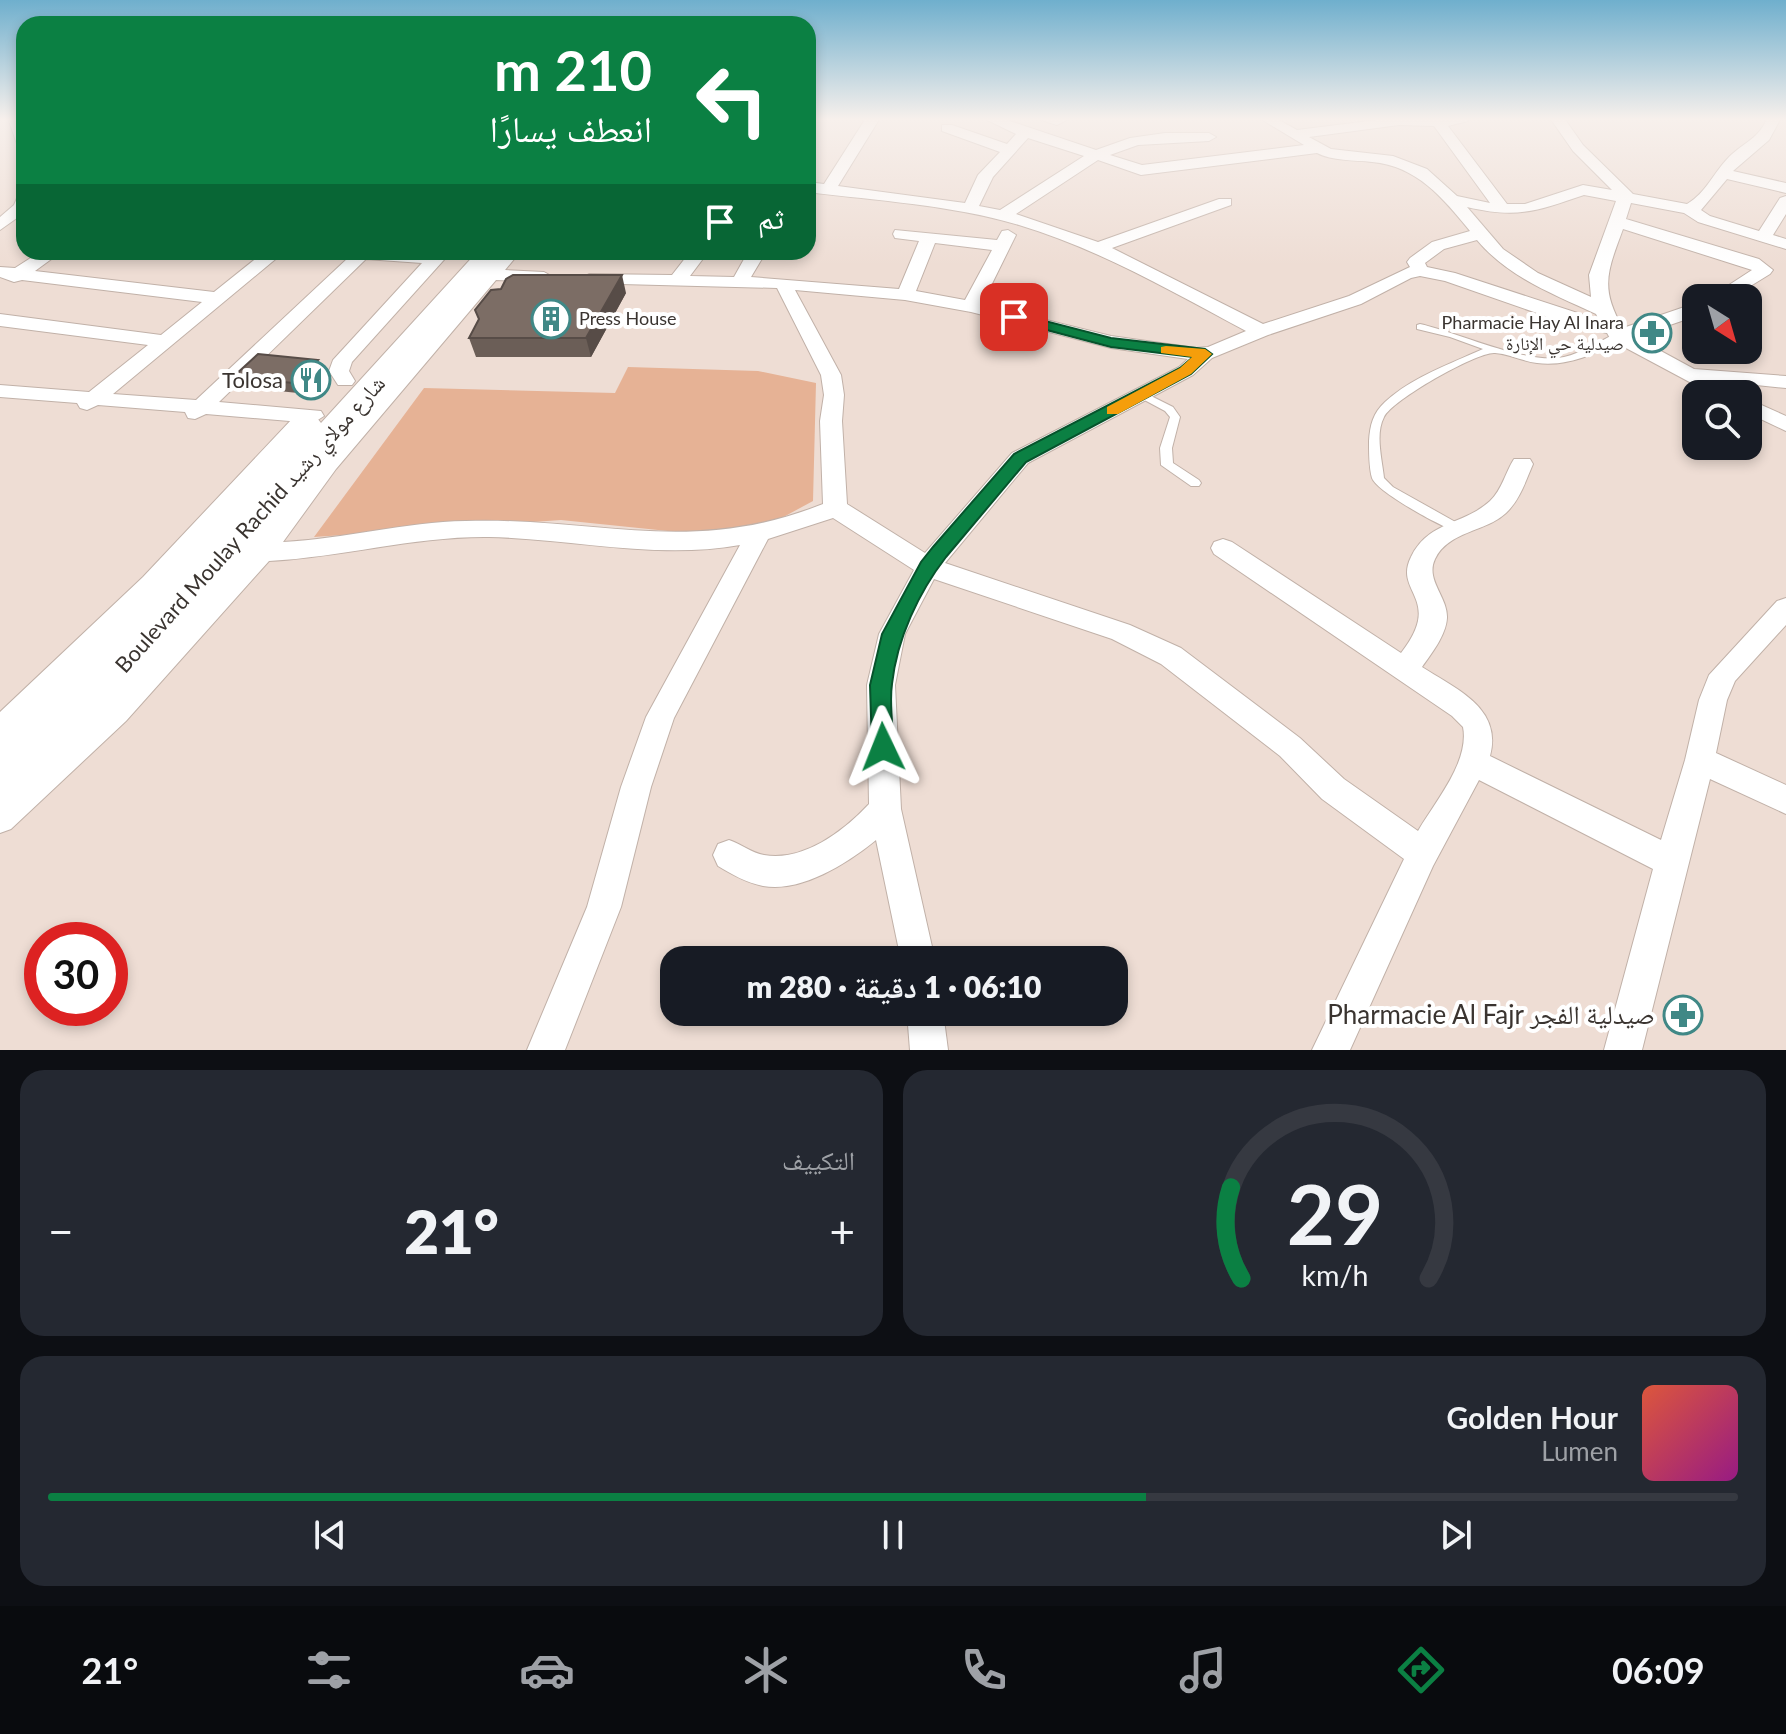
<!DOCTYPE html>
<html lang="ar">
<head>
<meta charset="utf-8">
<style>
	body { margin:0; font-family:Lato,"Noto Naskh Arabic",sans-serif; background:#242831; color:#f1f3f6; direction:rtl; height:100vh; display:flex; flex-direction:column; font-size:30px; white-space:nowrap }
	* { box-sizing:border-box; margin:0 }
	p { font-size:26px; color:#9ea1a6 }
	.icon { flex:none; width:44px; height:44px; fill:none; stroke:currentColor; stroke-width:2; stroke-linecap:round; stroke-linejoin:round }
	.map { position:relative; height:1050px; overflow:hidden; direction:ltr }
	.panel { display:flex; flex-direction:column; gap:20px; padding:20px; background:#0d0f14; flex:1 }
	.panel>* { flex:none }
	.hud { position:absolute; left:16px; top:16px; width:800px; height:244px; border-radius:24px; box-shadow:0 4px 12px #0003; direction:rtl; background:#0b8043; color:#fff; overflow:hidden }
	.needle { width:52px; rotate:143deg }
	.tools { position:absolute; left:1682px; top:284px; display:grid; gap:16px }
	.tools a { display:grid; place-items:center; width:80px; height:80px; border-radius:16px; background:#171b24; box-shadow:0 4px 12px #0003; font-size:40px }
	.speed { position:absolute; left:24px; top:922px; display:flex; gap:16px; font-size:40px; font-weight:700; text-align:center }
	.speed>* { display:grid; place-content:center; width:104px; height:104px; border-radius:50%; background:#171b24; box-shadow:0 4px 12px #0003; line-height:1 }
	.speed .limit { border:12px solid #d22; background:#fff; color:#111 }
	.pin { position:absolute; display:grid; place-items:center; width:68px; height:68px; color:#fff; margin:-34px; border-radius:16px; box-shadow:0 4px 12px #0006 }
	.me { position:absolute; width:88px; margin:-44px; rotate:358deg; stroke-linejoin:round; filter:drop-shadow(0 0 6px #0008) }
	.turn { display:flex; align-items:center; gap:28px; height:168px; padding:0 32px; font-size:36px }
	.turn .icon { width:104px; height:104px; stroke-width:2.5 }
	.turn b { display:block; font-size:56px; line-height:68px }
	.then { display:flex; align-items:center; height:76px; padding:0 32px; background:#0003; gap:16px; font-size:30px }
	.big { font-size:60px; font-weight:800; line-height:1.1 }
	.panel .tile { flex:1; display:flex; flex-direction:column; justify-content:center; gap:12px; min-width:0; padding:0 28px; border-radius:24px; background:#242831 }
	.panel .dial { align-items:center; gap:0 }
	.dial svg { height:208px; overflow:visible; fill:none; stroke:#363941; stroke-width:7; stroke-linecap:round; text-anchor:middle }
	.dial text { fill:#f1f3f6; stroke:none }
	.song { display:flex; align-items:center; gap:24px }
	.cover { width:96px; height:96px; border-radius:12px; background:linear-gradient(135deg,hsl(10 70% 55%),hsl(310 70% 35%)) }
	.played { height:8px; border-radius:4px; background:linear-gradient(90deg,#0b8043 65%,#363941 65%) }
	.keys { display:flex; justify-content:space-around; direction:ltr }
	.heat { display:flex; justify-content:space-between; align-items:center; font-size:44px; direction:ltr }
	.panel .tiles { flex:1; display:grid; gap:20px; grid-template-columns:1fr 1fr }
	.tile:last-child { grid-column:span 2 }
	.trip { position:absolute; left:660px; top:946px; width:468px; height:80px; border-radius:24px; background:#171b24; box-shadow:0 4px 12px #0003; font-weight:800; line-height:80px; text-align:center; direction:rtl }
	.menu { display:flex; height:128px; justify-content:space-around; align-items:center; background:#090b0e; color:#9ea1a6 }
	.menu .icon { width:56px; height:56px }
	.menu .selected { color:#0b8043 }
	.menu b { font-size:36px; color:#f1f3f6 }
	.map>svg:first-child { display:block }
	.green { fill:#e6b295 }
	.lines { fill:none; stroke-linecap:round; stroke-linejoin:round }
	.service-casing { stroke:#c1b1a8; stroke-width:2 }
	.minor-casing { stroke:#c1b1a8; stroke-width:2 }
	.primary-casing { stroke:#c1b1a8; stroke-width:2 }
	.service { fill:#fff; fill-rule:evenodd }
	.minor { fill:#fff; fill-rule:evenodd }
	.primary { fill:#fff; fill-rule:evenodd }
	.wall { fill:#6b5e57 }
	.shaded-wall { fill:#574c47 }
	.building { fill:#7c6d65; stroke:#574c47; stroke-width:2 }
	.route { fill:#0b8043; stroke:#07532c; stroke-width:2 }
	.slow { fill:#f59e0b }
	.labels { text-anchor:middle; stroke-width:8; stroke-linejoin:round; paint-order:stroke }
	.far-poi-label { font-size:18px; fill:#3a3430; stroke:#fff; text-anchor:start }
	.poi-label { font-size:22px; fill:#3a3430; stroke:#fff; text-anchor:end }
	.street-label { font-size:22px; fill:#3a3430; stroke:#fff }
	.near-poi-label { font-size:26px; fill:#3a3430; stroke:#fff; text-anchor:end }
</style>
</head>
<body>
<div class="map">
<svg width="1786" height="1050" viewBox="0 0 1786 1050">
	<rect width="100%" height="100%" fill="#eeddd4"/>
	<path class="green" d="M628,367L758,371L816,383L813,501L776,521L697,534L561,520L314,537L424,388L615,393Z"/>
	<g class="lines">
		<defs>
			<g id="service">
				<path d="M1420,324C1460,333 1526,365 1564,357C1582,353 1598,342 1615,334L1618,333L1623,336C1600,354 1566,367 1537,363C1522,361 1509,354 1495,353C1478,351 1392,400 1384,417C1375,434 1382,459 1384,478L1393,487L1459,524L1461,527L1455,531C1440,526 1377,492 1372,478C1369,468 1369,452 1369,441C1370,425 1373,413 1385,402C1412,377 1450,364 1483,349L1450,337L1417,329V325Z"/>
				<path d="M1141,391L1173,407L1180,417L1172,448L1173,463L1199,480L1201,483L1199,486H1191L1161,465L1160,448L1170,417L1165,411L1137,396L1136,394Z"/>
			</g>
			<g id="minor">
				<path d="M8,118H22L24,148L17,144Z"/>
				<path d="M866,118H880L838,186L965,203L978,175L1000,152L942,131V125H952L1007,144L1016,134L983,118H1001L1096,150L1130,138L1165,133H1209L1216,137L1209,141L1138,145L1110,155L1142,165L1304,145L1259,118H1275L1297,130L1393,118H1470L1468,121L1448,126L1507,204H1525L1583,185L1612,190L1573,151L1550,118H1564L1583,145L1633,194L1687,204C1706,193 1714,172 1729,157C1743,143 1760,138 1767,118H1781L1769,140L1733,171L1786,183V193L1727,179L1701,210L1710,216L1759,231L1780,198L1786,196V214L1773,235L1786,239V249L1698,222L1684,213L1631,203L1626,219L1759,259L1773,270L1770,274L1731,298H1709L1752,270L1623,229C1608,270 1599,288 1623,328L1696,303V316L1635,337L1694,369L1786,376V388L1718,381L1737,394H1712L1611,340L1607,333L1571,325L1445,281L1420,276L1411,278L1361,304L1268,335L1212,358L1193,375L1028,463L945,563L1130,625L1181,648L1300,738L1344,779L1418,831C1434,803 1470,762 1463,727L1452,716L1214,554L1211,548L1214,542L1223,539L1232,542L1401,653C1444,598 1393,593 1411,557C1428,521 1464,525 1490,501C1502,490 1505,473 1514,459H1530L1533,464C1526,480 1520,500 1506,513C1486,532 1448,531 1435,559C1425,580 1448,597 1447,618C1446,635 1432,653 1422,667C1456,689 1503,708 1490,756L1661,840L1685,760L1699,700L1709,675L1777,601L1786,598V625L1735,681L1727,700L1716,753L1786,785V814L1710,779L1642,1050H1604L1653,869L1479,780L1433,866L1350,1050H1312L1404,859L1322,799L1280,756L1161,664L1112,639L934,579L905,634L895,685L901,809L935,960H901L876,840C848,863 801,893 763,886C747,883 731,874 718,866L713,855L718,844L729,840C741,844 752,853 764,855C803,862 844,831 869,804L867,685L879,634L914,570L833,518L768,539L674,718L651,787L621,907L565,1050H527L587,907L621,787L646,717L740,545C657,560 573,539 489,537C416,536 343,557 269,561L126,721L11,829L0,833V799L106,705L243,558L240,553L243,547L256,544L320,459L478,280L465,278L462,274L465,270L487,269L502,252H520L505,270L544,272L553,277L544,282L496,280L336,469L283,542C344,539 405,522 466,521C597,517 691,557 823,504L820,421L824,395L821,375L777,288L583,283L580,279L589,274L672,275L690,252H708L690,276L734,277L748,252H766L751,277L899,289L919,241L895,238L893,234L895,230L997,240L1002,231L1008,230L1016,235L982,304L1111,336L1196,348L1208,347L1246,331C1171,291 1099,249 1019,225C952,205 879,201 808,192V182L824,184ZM1399,125L1434,126L1490,203L1457,196L1427,169L1393,156L1331,149L1309,137ZM1028,138L1084,156L1000,210L979,206L993,177ZM1317,153C1332,161 1354,160 1372,162C1417,166 1443,198 1470,231L1432,242L1410,258L1407,262L1410,267L1349,296L1263,324L1112,248L1231,205V199H1219L1098,242L1016,214L1098,160L1141,175ZM1584,195L1616,201L1589,275L1591,297L1538,273L1503,249L1467,207C1517,219 1537,211 1584,195ZM1477,240C1508,277 1553,294 1596,314L1599,320L1455,273L1427,267L1425,263L1444,249ZM935,243L992,250L965,300L916,291ZM795,290L905,300L971,312L1111,348L1188,359L1179,367L1012,453L925,553L847,504L842,421L844,395L841,375Z"/>
				<path d="M1035,118H1070L1057,125Z"/>
				<path d="M24,194V213L0,230V217L14,205L18,196Z"/>
				<path d="M40,252H61L35,271L214,292L264,252H284L113,394L196,400L348,258L333,256L330,252H451L352,362L349,371L355,381L352,385H338L329,371L333,360L422,263L366,259L219,402L321,411L324,416L313,423L206,414L195,419L188,418L185,412L98,405L87,410L80,408L77,403L0,397V385L89,392L148,345L0,326V314L161,335L202,302L22,280L14,282L0,277V267L15,268Z"/>
				<path d="M1748,399L1786,416V431L1748,413Z"/>
				<path d="M907,1012H943L948,1050H910Z"/>
			</g>
			<path id="primary" d="M477,252H506L146,674L17,802L0,808V712L143,577L293,418L305,414L317,418L321,423Z"/>
		</defs>
		<use href="#service" class="service-casing"/>
		<use href="#minor" class="minor-casing"/>
		<use href="#primary" class="primary-casing"/>
		<use href="#service" class="service"/>
		<use href="#minor" class="minor"/>
		<use href="#primary" class="primary"/>
	</g>
	<g class="wall">
		<path d="M626,293L591,357H476L469,338L479,320L475,310Z"/>
		<path d="M318,360L322,370L298,393L239,387L233,377Z"/>
	</g>
	<g class="shaded-wall">
		<path d="M622,275L626,293L591,357L586,338Z"/>
		<path d="M318,360L322,370L298,393L293,383Z"/>
	</g>
	<g class="building">
		<path d="M513,275H622L586,338H469L479,319L475,310L491,290L501,289L506,279Z"/>
		<path d="M258,354L318,360L293,383L233,377Z"/>
	</g>
	<linearGradient id="sky" x2="0" y2="1"><stop stop-color="#6fafcd"/><stop offset="0.45" stop-color="#f7f0ec"/><stop offset="1" stop-color="#f7f0ec" stop-opacity="0"/></linearGradient>
	<rect width="1786" height="265" fill="url(#sky)"/>
	<path class="route" d="M1014,313L1111,338L1205,349L1212,354L1191,374L1026,462L946,557C919,592 897,638 892,684C889,704 893,727 894,747L891,754L883,757L875,754L872,747L870,685L882,634L921,562L933,547L1014,454L1180,368L1193,357L1111,347L1009,320L1007,317Z"/>
	<path class="slow" d="M1166,346L1205,349L1212,354L1191,374L1118,414H1107V407L1180,368L1192,357L1161,353V347Z"/>
	<defs>
		<symbol id="building-ring" viewBox="-11 -11 22 22"><circle r="9.5" fill="#fff" stroke="#408886" stroke-width="1.5"/><path d="M-4-6H4V6H1V3H-1V6H-4ZM-2.5-4.3h1.7v1.8h-1.7ZM.8-4.3h1.7v1.8H.8ZM-2.5-1h1.7V.8h-1.7ZM.8-1h1.7V.8H.8Z" fill="#408886"/></symbol>
		<symbol id="pharmacy-ring" viewBox="-11 -11 22 22"><circle r="9.5" fill="#fff" stroke="#408886" stroke-width="1.5"/><path d="M-2-6h4v4h4v4h-4v4h-4v-4h-4v-4h4Z" fill="#408886"/></symbol>
		<symbol id="restaurant-ring" viewBox="-11 -11 22 22"><circle r="9.5" fill="#fff" stroke="#408886" stroke-width="1.5"/><path d="M-5-6h1v4h1v-4h1v4h1v-4h1v5L-1.5 .5V6h-2V.5L-5-1ZM5-6V6H3V1.5H1.5Q1.5-4 5-6Z" fill="#408886"/></symbol>
	</defs>
	<g fill-rule="evenodd">
		<use href="#building-ring" x="529" y="297" width="44" height="44"/>
		<use href="#pharmacy-ring" x="1630" y="311" width="44" height="44"/>
		<use href="#restaurant-ring" x="289" y="358" width="44" height="44"/>
		<use href="#pharmacy-ring" x="1661" y="993" width="44" height="44"/>
	</g>
	<g class="labels">
		<g class="far-poi-label">
			<text x="579" y="325">Press House</text>
			<text x="1624" y="329" text-anchor="end">Pharmacie Hay Al Inara<tspan x="1624" dy="21">صيدلية حي الإنارة</tspan></text>
		</g>
		<g class="poi-label">
			<text x="283" y="388">Tolosa</text>
		</g>
		<g class="street-label">
			<text transform="translate(250 524) rotate(-48)" y="8">Boulevard Moulay Rachid شارع مولاي رشيد</text>
		</g>
		<g class="near-poi-label">
			<text x="1655" y="1024">Pharmacie Al Fajr صيدلية الفجر</text>
		</g>
	</g>
</svg>
<div class="tools">
<a><svg class="needle" viewBox="-14 -14 28 28"><path d="M0-13l5 13h-10z" fill="#e53935"/><path d="M0 13l5-13h-10z" fill="#9ea1a6"/></svg></a>
<a><svg class="icon" aria-label="search" viewBox="0 0 24 24"><circle cx="10" cy="10" r="6"/><path d="M15 15l6 6"/></svg></a>
</div>
<div class="speed"><div class="limit">30</div></div>
<div class="pin" style="left:1014px;top:317px;background:#d93025"><svg class="icon" aria-label="arrive" viewBox="0 0 24 24"><path d="M6 21V4h12l-3 4 3 4H6"/></svg></div>
<svg class="me" style="left:883px;top:747px" viewBox="-20 -20 40 40"><path d="M0-17L14 15 0 8-14 15z" fill="#0b8043" stroke="#fff" stroke-width="4"/></svg>
<div class="trip">06:10 · 1 دقيقة · 280 m</div>
<div class="hud">
<div class="turn"><svg class="icon" aria-label="left" viewBox="0 0 24 24"><path d="M17 20v-9H6M10 6l-5 5 5 5"/></svg><div><b>210 m</b>انعطف يسارًا</div></div>
<div class="then">ثم<svg class="icon" aria-label="arrive" viewBox="0 0 24 24"><path d="M6 21V4h12l-3 4 3 4H6"/></svg></div>
</div>
</div>
<section class="panel">
<div class="tiles">
<div class="tile dial"><svg viewBox="0 0 100 80">
<path d="M14 69A42 42 0 1 1 86 69"/>
<path d="M14 69A42 42 0 0 1 10 34" stroke="#0b8043"/>
<text x="50" y="56" font-size="32" font-weight="700">29</text>
<text x="50" y="72" font-size="11">km/h</text>
</svg></div>
<div class="tile"><p>التكييف</p>
<div class="heat"><a>−</a><b class="big">21°</b><a>+</a></div>
</div>
<div class="tile">
<div class="song"><i class="cover"></i><div><b>Golden Hour</b><p>Lumen</p></div></div>
<div class="played"></div>
<div class="keys"><svg class="icon" aria-label="previous" viewBox="0 0 24 24"><path d="M18 5L8 12l10 7zM5 5v14"/></svg><svg class="icon" aria-label="pause" viewBox="0 0 24 24"><path d="M8 5v14M16 5v14"/></svg><svg class="icon" aria-label="next" viewBox="0 0 24 24"><path d="M6 5l10 7-10 7zM19 5v14"/></svg></div>
</div>
</div>
</section>
<nav class="menu">
<b>06:09</b>
<svg class="icon selected" aria-label="directions" viewBox="0 0 24 24"><path d="M12 3l9 9-9 9-9-9zM9 14v-3h6M13 9l2 2-2 2"/></svg>
<svg class="icon" aria-label="music" viewBox="0 0 24 24"><path d="M9 18V5l10-2v13"/><circle cx="6" cy="18" r="3"/><circle cx="16" cy="16" r="3"/></svg>
<svg class="icon" aria-label="phone" viewBox="0 0 24 24"><path d="M5 4h4l2 5-3 2q2 4 5 5l2-3 5 2v4C11 20 4 13 5 4z"/></svg>
<svg class="icon" aria-label="climate" viewBox="0 0 24 24"><path d="M12 3v18M4 7l16 10M4 17L20 7"/></svg>
<svg class="icon" aria-label="car" viewBox="0 0 24 24"><path d="M5 17H2v-5l4-1 3-4h7l3 4 3 1v5h-3M9 17h6M6 11h13"/><circle cx="7" cy="17" r="2"/><circle cx="17" cy="17" r="2"/></svg>
<svg class="icon" aria-label="filters" viewBox="0 0 24 24"><path d="M4 7h16M4 17h16"/><circle cx="9" cy="7" r="2"/><circle cx="15" cy="17" r="2"/></svg>
<b>21°</b>
</nav>
</body>
</html>
